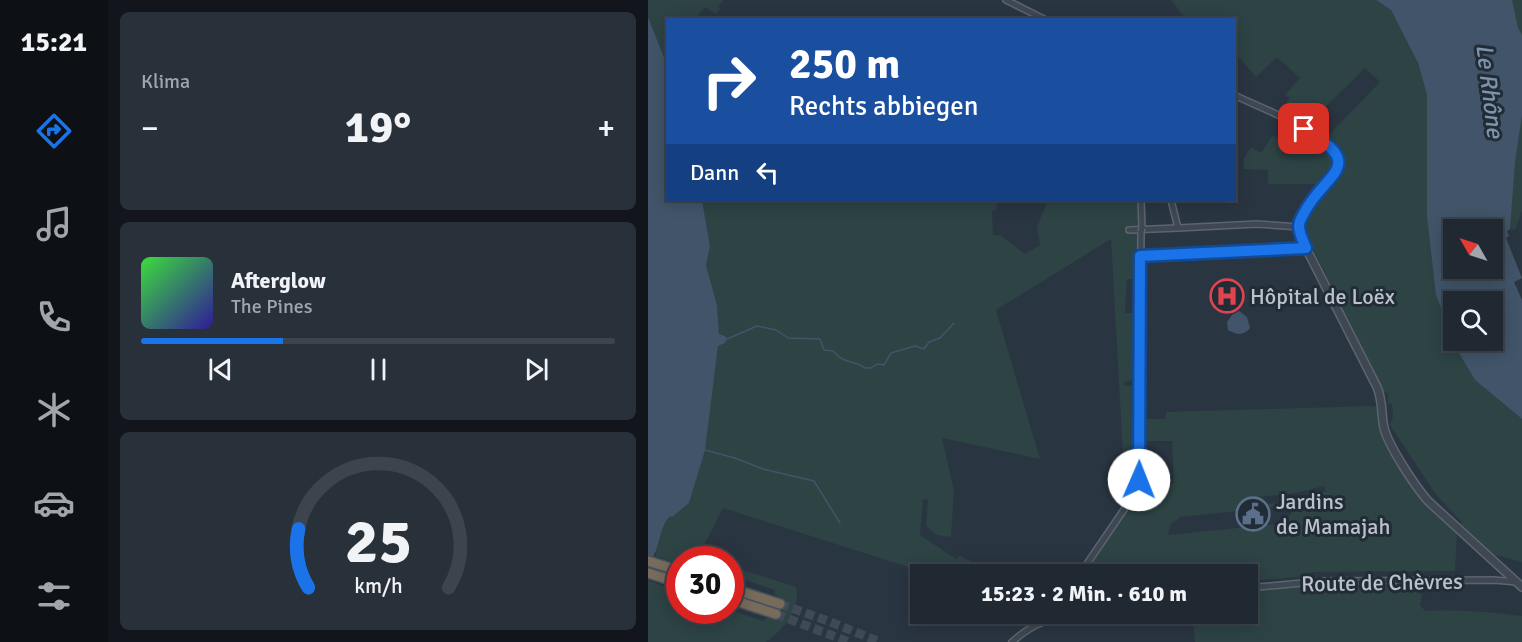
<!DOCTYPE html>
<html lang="de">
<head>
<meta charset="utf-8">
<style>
	body { margin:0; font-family:Signika,sans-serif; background:#28303a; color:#f1f3f6; height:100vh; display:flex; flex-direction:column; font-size:22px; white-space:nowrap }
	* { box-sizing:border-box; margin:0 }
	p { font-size:20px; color:#a2a6ac }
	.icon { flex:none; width:33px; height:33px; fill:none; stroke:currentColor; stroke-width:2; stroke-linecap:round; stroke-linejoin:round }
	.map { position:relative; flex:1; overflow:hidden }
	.side { display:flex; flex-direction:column; gap:12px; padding:12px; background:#12161c; width:540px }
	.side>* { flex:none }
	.top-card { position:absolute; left:18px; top:18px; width:570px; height:183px; border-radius:0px; box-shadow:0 3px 15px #0003,0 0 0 2px #3d444d; background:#1a4fa0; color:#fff; overflow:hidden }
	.needle { width:39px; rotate:309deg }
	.tools { position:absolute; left:795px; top:219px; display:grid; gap:12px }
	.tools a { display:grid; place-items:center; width:60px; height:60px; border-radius:0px; background:#202832; box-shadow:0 3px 15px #0003,0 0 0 2px #3d444d; font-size:30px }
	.speed { position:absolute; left:18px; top:546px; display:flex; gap:12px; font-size:30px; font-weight:700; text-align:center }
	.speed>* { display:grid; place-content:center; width:78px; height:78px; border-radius:50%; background:#202832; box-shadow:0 3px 15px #0003,0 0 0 2px #3d444d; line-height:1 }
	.speed .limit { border:9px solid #d22; background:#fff; color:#111 }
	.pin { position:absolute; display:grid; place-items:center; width:51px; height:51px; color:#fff; margin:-26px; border-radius:12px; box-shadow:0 3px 9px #0006 }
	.me { position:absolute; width:66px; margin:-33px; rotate:1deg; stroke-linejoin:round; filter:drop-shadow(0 0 4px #0008) }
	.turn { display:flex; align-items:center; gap:21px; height:126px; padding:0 24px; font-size:27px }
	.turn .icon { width:78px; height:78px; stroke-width:2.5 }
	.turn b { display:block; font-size:42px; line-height:51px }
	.then { display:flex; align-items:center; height:57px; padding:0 24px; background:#0003; gap:12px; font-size:22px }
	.big { font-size:45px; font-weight:700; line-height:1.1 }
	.side .card { flex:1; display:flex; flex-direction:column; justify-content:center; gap:9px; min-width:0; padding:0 21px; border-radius:9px; background:#28303a }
	.side .dial { align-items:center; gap:0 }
	.dial svg { height:156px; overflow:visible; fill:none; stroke:#3d444d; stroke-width:7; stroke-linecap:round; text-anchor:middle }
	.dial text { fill:#f1f3f6; stroke:none }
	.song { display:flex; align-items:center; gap:18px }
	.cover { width:72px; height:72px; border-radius:9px; background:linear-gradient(135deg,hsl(120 70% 55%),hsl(250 70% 35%)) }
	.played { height:6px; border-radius:3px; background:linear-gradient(90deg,#1a73e8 30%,#3d444d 30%) }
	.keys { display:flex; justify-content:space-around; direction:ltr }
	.heat { display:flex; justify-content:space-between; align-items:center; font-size:33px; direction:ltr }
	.trip { position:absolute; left:262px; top:564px; width:348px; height:60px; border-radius:0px; background:#202832; box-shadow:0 3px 15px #0003,0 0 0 2px #3d444d; font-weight:700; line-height:60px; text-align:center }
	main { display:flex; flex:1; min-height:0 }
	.dock { display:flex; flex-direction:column; width:108px; justify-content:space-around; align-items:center; background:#0d1014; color:#a2a6ac }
	.dock .icon { width:42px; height:42px }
	.dock .active { color:#1a73e8 }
	.dock b { font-size:27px; color:#f1f3f6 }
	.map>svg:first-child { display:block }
	.green { fill:#2d4344; fill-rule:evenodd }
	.water { fill:#415469; fill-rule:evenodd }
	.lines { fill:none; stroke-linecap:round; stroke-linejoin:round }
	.stream { stroke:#415469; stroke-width:1.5 }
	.motorway-tunnel { stroke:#404a57; stroke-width:9; stroke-dasharray:9 4.5; stroke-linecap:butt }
	.minor-casing { stroke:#5c656f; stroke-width:8 }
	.tertiary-casing { stroke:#5c656f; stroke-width:10 }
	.motorway-casing { stroke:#48525c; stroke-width:12 }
	.minor { stroke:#3e4752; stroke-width:5 }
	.tertiary { stroke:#3e4752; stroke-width:7 }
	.motorway { stroke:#776b5c; stroke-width:9 }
	.minor-bridge-casing { stroke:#5c656f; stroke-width:8; stroke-linecap:butt }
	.minor-bridge { stroke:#3e4752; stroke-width:5 }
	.route-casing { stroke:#114b97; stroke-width:15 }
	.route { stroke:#1a73e8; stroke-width:10 }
	.labels { text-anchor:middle; stroke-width:6; stroke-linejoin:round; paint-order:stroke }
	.poi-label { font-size:22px; fill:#bbc2cb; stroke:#222c37; text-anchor:start }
	.street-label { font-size:22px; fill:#bbc2cb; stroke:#222c37 }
	.water-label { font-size:24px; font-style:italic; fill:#7e94ab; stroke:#222c37 }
</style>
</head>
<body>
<main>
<nav class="dock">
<b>15:21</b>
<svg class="icon active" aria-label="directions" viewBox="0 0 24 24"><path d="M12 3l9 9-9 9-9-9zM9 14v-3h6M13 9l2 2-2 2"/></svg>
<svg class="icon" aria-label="music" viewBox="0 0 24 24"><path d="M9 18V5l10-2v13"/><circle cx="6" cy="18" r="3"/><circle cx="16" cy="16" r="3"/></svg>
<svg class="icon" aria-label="phone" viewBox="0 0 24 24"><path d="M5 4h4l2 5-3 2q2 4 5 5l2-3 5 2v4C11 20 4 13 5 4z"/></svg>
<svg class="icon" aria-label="climate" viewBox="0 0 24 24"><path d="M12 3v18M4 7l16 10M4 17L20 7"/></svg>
<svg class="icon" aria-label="car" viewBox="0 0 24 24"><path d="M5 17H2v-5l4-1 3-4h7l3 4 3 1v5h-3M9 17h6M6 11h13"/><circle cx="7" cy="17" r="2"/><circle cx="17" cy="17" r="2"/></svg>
<svg class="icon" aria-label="filters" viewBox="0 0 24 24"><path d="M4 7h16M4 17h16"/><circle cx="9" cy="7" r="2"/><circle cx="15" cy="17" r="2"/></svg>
</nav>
<section class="side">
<div class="card"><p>Klima</p>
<div class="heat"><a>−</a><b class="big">19°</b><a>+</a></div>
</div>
<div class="card">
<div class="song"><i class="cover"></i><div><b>Afterglow</b><p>The Pines</p></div></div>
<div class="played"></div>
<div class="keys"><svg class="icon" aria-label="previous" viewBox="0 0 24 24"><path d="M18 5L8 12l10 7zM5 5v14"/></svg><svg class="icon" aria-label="pause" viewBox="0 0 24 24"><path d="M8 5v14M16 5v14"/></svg><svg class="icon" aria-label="next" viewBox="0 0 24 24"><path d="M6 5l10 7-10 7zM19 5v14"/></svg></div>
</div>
<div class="card dial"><svg viewBox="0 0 100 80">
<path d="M14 69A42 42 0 1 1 86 69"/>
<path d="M14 69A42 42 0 0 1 9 39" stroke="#1a73e8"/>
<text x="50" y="56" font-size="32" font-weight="700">25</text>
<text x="50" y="72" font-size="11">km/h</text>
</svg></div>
</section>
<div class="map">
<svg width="874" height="642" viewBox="0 0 874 642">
	<rect width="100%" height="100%" fill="#2a3542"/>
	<g class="green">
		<path d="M0,0H75L70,7L72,9L68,14L57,7L50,15L54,19L20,20L19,65L0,17Z"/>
		<path d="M523,0H728L743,10L770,63L779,95V216L796,316L808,347L827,380L874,419V562L844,554L812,526L814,522L789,496L742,425L745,416L744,404L740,403V393L734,392L726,370L657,233C655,212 671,201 683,187L677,183L662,197L661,194L669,184H620V170L595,169L596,158L603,147L613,153L625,135L651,154L665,137L674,142L732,82L717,68L658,126L644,119L649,110L638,102L642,98L637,95L652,78L629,57L608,77L587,53L586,20L538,19Z"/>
		<path d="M857,0H874V211L867,230L862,229Z"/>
		<path d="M54,200H350L348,211L344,210L345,235H352L377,254L392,245L389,227L400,200H490L489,279H479L477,313H487V376L482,381L476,382L477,386H483L487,389V456L475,455L463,239L348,310L392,459L294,438L306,490L303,537L288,535L278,526L280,500L275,499L272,535L308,559L312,556L328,564L363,572L364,574H282L75,508L51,555L62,559L32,560L31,564L7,556L12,540L13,526L22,515L25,516L67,368L70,346L77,343L71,334L69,305L58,265L62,246Z"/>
		<path d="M720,406L731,407V426L735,439L764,487L775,501L809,531L807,571L663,572L662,576L600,581V574H436L492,489L498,484L526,483L524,441H498V419H518V412ZM676,486L678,491L645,502L599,505V498L648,493ZM647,505C646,514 636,520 628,524L520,535L522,525L532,517Z"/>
		<path d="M83,566L148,587C154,608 134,631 118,642H0V580L17,587L19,596L26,590L31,592L32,610H83L115,621L118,618H127L129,611L128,607L135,603L126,593L127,590L94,579H83Z"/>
		<path d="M669,584H768L774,596L772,605L777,611C808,609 842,612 874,616V642H547L545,614H600V591Z"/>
	</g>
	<g class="water">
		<path d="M728,0H864L870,28L874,35V115L867,162L862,229L859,231L861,236L858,238L874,278L866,282L874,300V419L827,380L808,348L796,316L788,295L779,216V95L770,63L743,10ZM806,230H844V268H806ZM806,302H844V340H806Z"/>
		<path d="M0,17L19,65L20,200H54L62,246L58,265L69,305L71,334L77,336L79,339L77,343L70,346L57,450L41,503L24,517L22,516C9,530 15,546 0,564Z"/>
		<path d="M591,311L599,317L602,328C596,336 588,335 580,330L579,322L584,315Z"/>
	</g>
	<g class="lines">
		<g class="stream">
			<path d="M79,339L109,326L128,330L140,338L172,339L176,350L185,351C198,366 203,358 217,368H223L229,364L236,365L243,353L267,346L276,349L281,342L292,338L306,323"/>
			<path d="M57,450L87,458L115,469L166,481L192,523"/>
		</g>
		<g class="motorway-tunnel">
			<path d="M132,604L180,621L232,642"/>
			<path d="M128,614L201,642"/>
		</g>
		<defs>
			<g id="minor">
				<path d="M358,0L398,20"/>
				<path d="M493,200L494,228"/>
				<path d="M523,200L530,228L609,224L651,227"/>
				<path d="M481,230L530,228"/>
				<path d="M492,256L658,248C655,241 651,234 651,226C652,200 699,179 689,156C679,132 610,107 586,95"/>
				<path d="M432,574L488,492L491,484L493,232"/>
				<path d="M600,588L675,581L846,580L869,582"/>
				<path d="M395,620L403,614"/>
				<path d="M364,642C391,618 406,619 439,614"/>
			</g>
			<path id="tertiary" d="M658,248L729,387C735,401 733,414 736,428C741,447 767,486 780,501L874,587"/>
			<g id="motorway">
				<path d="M0,561L32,571"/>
				<path d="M0,573L32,583"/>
				<path d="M82,588L132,604"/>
				<path d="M82,599L128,614"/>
			</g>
		</defs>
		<use href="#minor" class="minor-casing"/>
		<use href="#tertiary" class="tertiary-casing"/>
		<use href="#motorway" class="motorway-casing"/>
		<use href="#minor" class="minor"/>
		<use href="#tertiary" class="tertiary"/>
		<use href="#motorway" class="motorway"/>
		<defs>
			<path id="minor-bridge" d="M493,232L494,228"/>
		</defs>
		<use href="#minor-bridge" class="minor-bridge-casing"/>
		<use href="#minor-bridge" class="minor-bridge"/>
	</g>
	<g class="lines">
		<defs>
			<path id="route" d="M491,480L492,256L658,248C655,241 651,233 651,226C651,221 654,217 656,213C678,171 721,167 656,129"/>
		</defs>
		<use href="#route" class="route-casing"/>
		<use href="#route" class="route"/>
	</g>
	<defs>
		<symbol id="hospital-ring" viewBox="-11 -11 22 22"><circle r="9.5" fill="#222c37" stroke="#e0444e" stroke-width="1.5"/><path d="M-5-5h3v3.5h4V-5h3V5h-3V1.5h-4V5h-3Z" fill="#e0444e"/></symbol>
		<symbol id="civic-ring" viewBox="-11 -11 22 22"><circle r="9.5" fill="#222c37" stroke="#5c6f8a" stroke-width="1.5"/><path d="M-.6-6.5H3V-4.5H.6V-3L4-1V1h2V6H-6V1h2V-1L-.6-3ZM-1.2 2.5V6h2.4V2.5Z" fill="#5c6f8a"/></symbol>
	</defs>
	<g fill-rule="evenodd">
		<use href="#hospital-ring" x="560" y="277" width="38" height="38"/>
		<use href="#civic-ring" x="586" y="495" width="38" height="38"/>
	</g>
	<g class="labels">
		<g class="poi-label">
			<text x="602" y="304">Hôpital de Loëx</text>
			<text x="628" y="509">Jardins<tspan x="628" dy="25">de Mamajah</tspan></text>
		</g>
		<g class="street-label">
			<text transform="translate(734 582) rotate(-1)" y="8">Route de Chèvres</text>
		</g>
		<g class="water-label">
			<text transform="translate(842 91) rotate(83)" y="8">Le Rhône</text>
		</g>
	</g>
</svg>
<div class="tools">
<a><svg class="needle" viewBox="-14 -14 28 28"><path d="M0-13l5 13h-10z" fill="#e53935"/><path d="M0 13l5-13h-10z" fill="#a2a6ac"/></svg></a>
<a><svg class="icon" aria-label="search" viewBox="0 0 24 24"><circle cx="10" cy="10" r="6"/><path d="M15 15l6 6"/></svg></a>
</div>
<div class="speed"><div class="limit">30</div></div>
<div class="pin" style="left:656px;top:129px;background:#d93025"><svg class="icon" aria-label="arrive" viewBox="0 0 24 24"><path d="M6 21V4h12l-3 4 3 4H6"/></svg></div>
<svg class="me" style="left:491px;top:480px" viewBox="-20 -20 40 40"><circle r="19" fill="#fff"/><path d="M0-13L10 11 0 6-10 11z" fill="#1a73e8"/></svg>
<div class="trip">15:23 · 2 Min. · 610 m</div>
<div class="top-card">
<div class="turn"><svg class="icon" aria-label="right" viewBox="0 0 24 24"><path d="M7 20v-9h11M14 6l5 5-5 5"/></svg><div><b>250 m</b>Rechts abbiegen</div></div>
<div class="then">Dann<svg class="icon" aria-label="left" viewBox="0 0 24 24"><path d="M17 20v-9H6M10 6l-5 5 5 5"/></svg></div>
</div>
</div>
</main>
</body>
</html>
